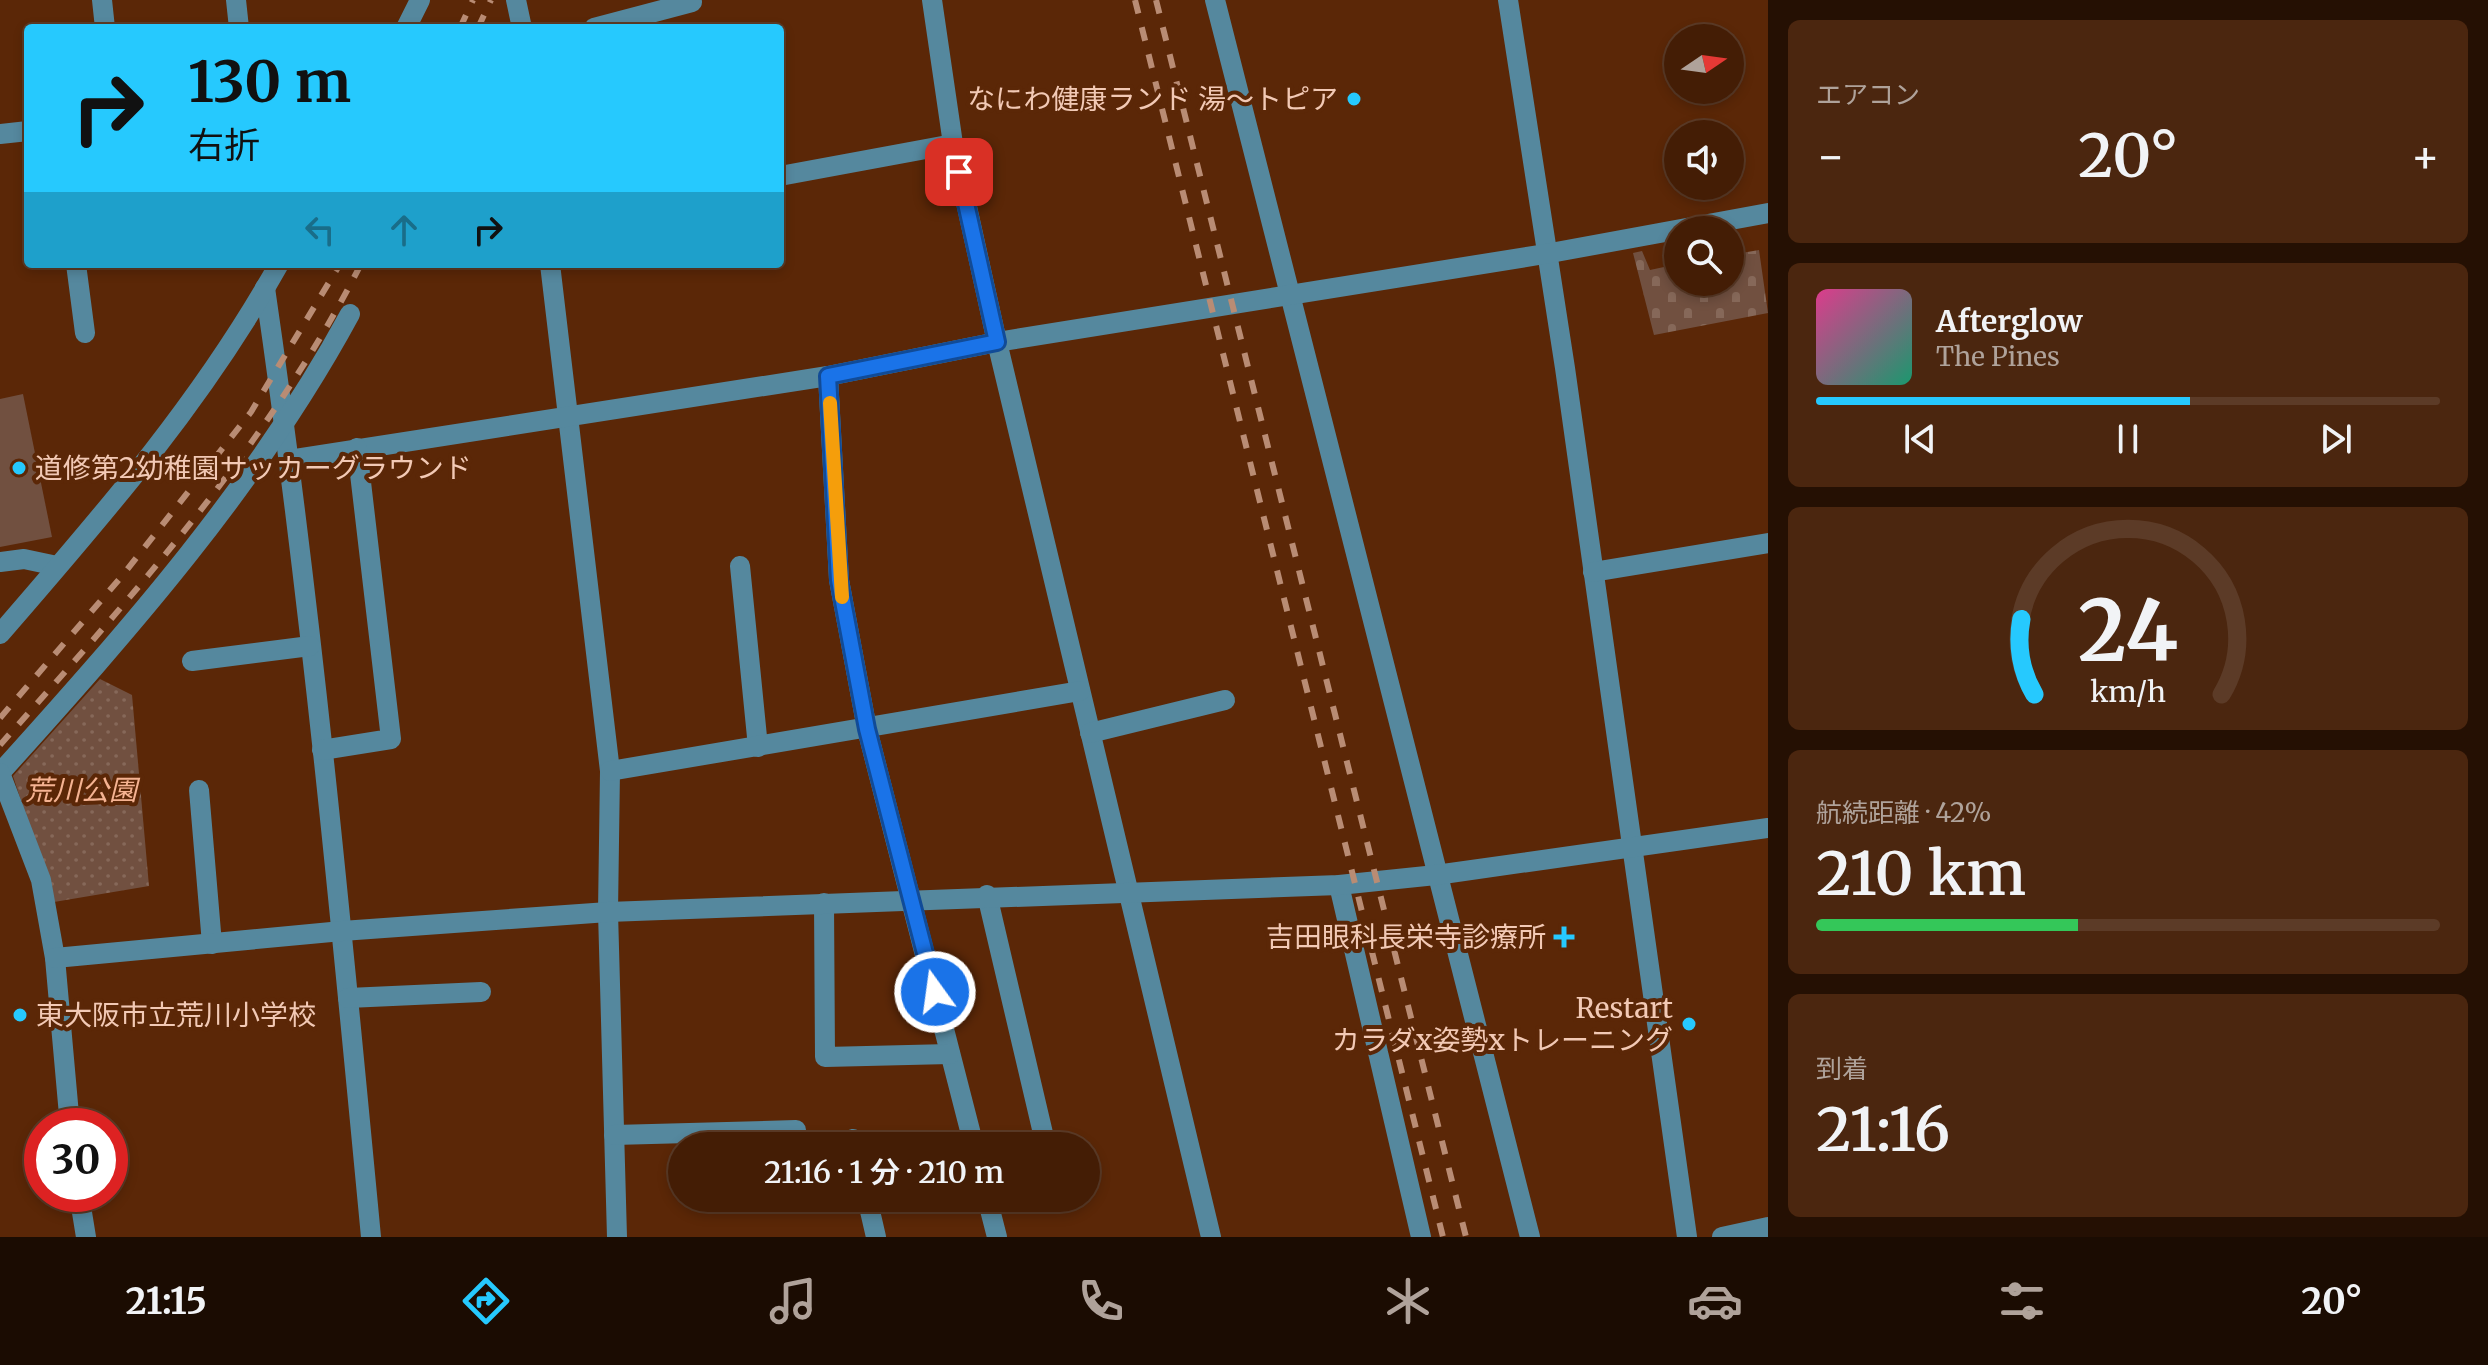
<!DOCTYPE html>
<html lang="ja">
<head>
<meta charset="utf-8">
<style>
	body { margin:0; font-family:Merriweather,"Noto Sans JP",serif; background:#4b260f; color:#f1f3f6; height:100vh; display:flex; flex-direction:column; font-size:30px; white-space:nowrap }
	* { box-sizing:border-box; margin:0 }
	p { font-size:26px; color:#afa29a }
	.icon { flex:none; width:44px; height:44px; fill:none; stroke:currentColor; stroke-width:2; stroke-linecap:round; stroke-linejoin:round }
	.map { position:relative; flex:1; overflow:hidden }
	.drawer { display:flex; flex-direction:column; gap:20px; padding:20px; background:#251003; width:720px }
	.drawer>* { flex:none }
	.banner { position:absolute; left:24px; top:24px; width:760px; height:244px; border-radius:8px; box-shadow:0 4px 12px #0003,0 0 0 2px #5c3b27; background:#26c9fe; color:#111; overflow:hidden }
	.needle { width:52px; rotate:77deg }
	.buttons { position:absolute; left:1664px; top:24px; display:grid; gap:16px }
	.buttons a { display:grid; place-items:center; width:80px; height:80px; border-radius:50%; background:#441d05; box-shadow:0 4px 12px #0003,0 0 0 2px #5c3b27; font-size:40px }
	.speed { position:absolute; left:24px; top:1108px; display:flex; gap:16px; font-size:40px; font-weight:700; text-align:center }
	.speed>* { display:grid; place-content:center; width:104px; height:104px; border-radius:50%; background:#441d05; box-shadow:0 4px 12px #0003,0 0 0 2px #5c3b27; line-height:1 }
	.speed .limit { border:12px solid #d22; background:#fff; color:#111 }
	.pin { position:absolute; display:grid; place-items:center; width:68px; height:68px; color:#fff; margin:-34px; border-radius:16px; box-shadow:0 4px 12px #0006 }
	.me { position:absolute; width:88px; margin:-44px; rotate:346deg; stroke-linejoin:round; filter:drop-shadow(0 0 6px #0008) }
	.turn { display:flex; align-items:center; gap:28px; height:168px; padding:0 32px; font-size:36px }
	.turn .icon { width:104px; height:104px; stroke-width:2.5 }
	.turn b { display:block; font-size:56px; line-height:68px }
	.lanes { display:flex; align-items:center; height:76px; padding:0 32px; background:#0003; justify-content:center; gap:40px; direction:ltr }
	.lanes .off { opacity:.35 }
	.big { font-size:60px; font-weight:600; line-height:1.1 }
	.drawer .tile { flex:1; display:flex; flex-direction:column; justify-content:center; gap:12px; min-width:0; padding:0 28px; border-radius:12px; background:#4b260f }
	.drawer .dial { align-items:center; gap:0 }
	.dial svg { height:208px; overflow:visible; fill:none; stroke:#5c3b27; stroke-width:7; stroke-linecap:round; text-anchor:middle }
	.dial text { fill:#f1f3f6; stroke:none }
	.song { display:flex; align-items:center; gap:24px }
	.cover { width:96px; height:96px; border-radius:12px; background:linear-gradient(135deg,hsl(330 70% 55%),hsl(160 70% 35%)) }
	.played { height:8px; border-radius:4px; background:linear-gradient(90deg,#26c9fe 60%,#5c3b27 60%) }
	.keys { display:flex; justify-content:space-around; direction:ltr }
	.heat { display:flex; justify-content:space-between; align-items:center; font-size:44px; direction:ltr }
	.charge { height:12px; border-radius:6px; background:linear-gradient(90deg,#34c759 42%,#5c3b27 0) }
	.trip { position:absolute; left:668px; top:1132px; width:432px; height:80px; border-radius:40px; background:#441d05; box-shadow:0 4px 12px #0003,0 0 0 2px #5c3b27; font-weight:600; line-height:80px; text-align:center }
	.dock { display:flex; height:128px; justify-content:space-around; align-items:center; background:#1b0c02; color:#afa29a }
	.dock .icon { width:56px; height:56px }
	.dock .current { color:#26c9fe }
	.dock b { font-size:36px; color:#f1f3f6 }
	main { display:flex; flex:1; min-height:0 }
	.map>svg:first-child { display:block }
	.cemetery { fill:url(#cemetery-stones) }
	.park { fill:url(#park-dots) }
	.garden { fill:#715040 }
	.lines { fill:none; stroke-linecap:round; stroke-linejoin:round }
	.minor { stroke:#55889e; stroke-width:20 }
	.rail { stroke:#b98c74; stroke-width:6; stroke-dasharray:14 14; stroke-linecap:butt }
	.route-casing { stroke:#114b97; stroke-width:20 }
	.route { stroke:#1a73e8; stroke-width:14 }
	.slow { stroke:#f59e0b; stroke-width:14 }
	.poi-dot { fill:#26c9fe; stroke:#5b2707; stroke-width:3 }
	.labels { text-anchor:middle; stroke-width:8; stroke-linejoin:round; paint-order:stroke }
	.poi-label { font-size:28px; fill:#f2c9b5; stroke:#5b2707; text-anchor:end }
	.park-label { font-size:28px; font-style:italic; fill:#f5b392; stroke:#5b2707 }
</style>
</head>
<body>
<main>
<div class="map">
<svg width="1768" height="1237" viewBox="0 0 1768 1237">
	<defs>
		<pattern id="cemetery-stones" width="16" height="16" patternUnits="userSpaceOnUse" patternTransform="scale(2)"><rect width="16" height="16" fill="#715040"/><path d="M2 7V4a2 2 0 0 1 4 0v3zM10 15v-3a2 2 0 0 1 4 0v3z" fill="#866859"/></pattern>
		<pattern id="park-dots" width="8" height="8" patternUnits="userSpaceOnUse" patternTransform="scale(2)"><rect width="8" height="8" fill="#715040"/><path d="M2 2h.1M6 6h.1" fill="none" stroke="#866859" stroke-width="1.8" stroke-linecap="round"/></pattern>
	</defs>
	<rect width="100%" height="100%" fill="#5b2707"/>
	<path class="cemetery" d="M1759,250L1768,313L1654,335L1633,253L1642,251L1650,270L1678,264V282H1730V255Z"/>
	<path class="park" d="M100,679L132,695L149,886L54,902L13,776Z"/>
	<path class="garden" d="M23,394L52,537L0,547V399Z"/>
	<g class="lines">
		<g class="minor">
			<path d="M102,0L105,28"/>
			<path d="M236,0L239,28"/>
			<path d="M516,0L522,28"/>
			<path d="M932,0L953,144L997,342L1211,1237"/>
			<path d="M1215,0L1530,1237"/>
			<path d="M1508,0L1565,368L1687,1237"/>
			<path d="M406,28L420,0"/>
			<path d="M594,28L692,2"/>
			<path d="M0,134L28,131"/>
			<path d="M780,176L953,144"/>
			<path d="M76,264L85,333"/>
			<path d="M550,264L610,771L608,912L617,1237"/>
			<path d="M265,288C311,603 341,920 371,1237"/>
			<path d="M828,376L839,580L867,729L974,1146"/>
			<path d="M289,460L828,376L997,342L1545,254L1768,213"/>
			<path d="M0,562L24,559L57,566"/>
			<path d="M740,566L758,747"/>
			<path d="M1593,572L1768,543"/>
			<path d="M0,634C103,515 202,402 279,264"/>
			<path d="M192,661L310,646"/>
			<path d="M1090,733L1225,700"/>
			<path d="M322,750L391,739L357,448"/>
			<path d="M610,771L1080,691"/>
			<path d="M0,773C129,630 258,484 350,314"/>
			<path d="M0,773L41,880L55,958L70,1126"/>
			<path d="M199,790L212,944"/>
			<path d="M1339,885L1421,1237"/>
			<path d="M987,895L1046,1146"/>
			<path d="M824,903L825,1057L950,1054"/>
			<path d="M55,958L342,931L608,912L1339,885L1436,875L1768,828"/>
			<path d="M348,998L481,992"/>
			<path d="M614,1135L796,1130"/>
			<path d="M853,1139L854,1146"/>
			<path d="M79,1194L86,1237"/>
			<path d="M867,1198L876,1237"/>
			<path d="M987,1198L997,1237"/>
			<path d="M1722,1237L1768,1227"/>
		</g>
		<g class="rail">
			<path d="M1135,0L1443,1237"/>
			<path d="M1156,0L1466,1237"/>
			<path d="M460,28L473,0"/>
			<path d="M478,28L491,0"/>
			<path d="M0,718L122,576L251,412L340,264"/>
			<path d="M0,745C133,596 270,443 361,264"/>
		</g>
	</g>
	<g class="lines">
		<defs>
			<path id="route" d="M935,992L867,729L839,580L828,376L997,342L959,172"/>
		</defs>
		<use href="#route" class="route-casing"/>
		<use href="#route" class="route"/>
		<path class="slow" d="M830,403L842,597"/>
	</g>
	<g class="poi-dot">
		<circle cx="1354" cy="99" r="8"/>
		<circle cx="19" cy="468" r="8"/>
		<path d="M1560 925h8v8h8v8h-8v8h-8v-8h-8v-8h8z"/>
		<circle cx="20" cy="1015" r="8"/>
		<circle cx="1689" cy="1024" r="8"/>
	</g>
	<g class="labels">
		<g class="poi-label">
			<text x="1338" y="109">なにわ健康ランド 湯～トピア</text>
			<text x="35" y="478" text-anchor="start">道修第2幼稚園サッカーグラウンド</text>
			<text x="1546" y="947">吉田眼科長栄寺診療所</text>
			<text x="1673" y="1018">Restart<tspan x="1673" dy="32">カラダx姿勢xトレーニング</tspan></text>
			<text x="36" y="1025" text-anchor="start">東大阪市立荒川小学校</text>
		</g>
		<g class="park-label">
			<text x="81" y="800">荒川公園</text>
		</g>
	</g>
</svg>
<div class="buttons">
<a><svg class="needle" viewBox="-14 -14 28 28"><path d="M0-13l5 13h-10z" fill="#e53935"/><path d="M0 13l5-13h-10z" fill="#afa29a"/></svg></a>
<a><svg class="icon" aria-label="sound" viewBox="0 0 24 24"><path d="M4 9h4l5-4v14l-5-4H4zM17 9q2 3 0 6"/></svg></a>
<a><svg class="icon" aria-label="search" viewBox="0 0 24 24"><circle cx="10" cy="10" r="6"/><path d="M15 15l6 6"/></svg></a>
</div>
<div class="speed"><div class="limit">30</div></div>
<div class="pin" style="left:959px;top:172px;background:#d93025"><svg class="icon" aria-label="arrive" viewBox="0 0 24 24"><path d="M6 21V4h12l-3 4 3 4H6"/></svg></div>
<svg class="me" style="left:935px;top:992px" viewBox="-20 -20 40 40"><circle r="17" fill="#1a73e8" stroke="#fff" stroke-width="3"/><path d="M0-11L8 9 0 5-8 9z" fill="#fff"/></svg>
<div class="trip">21:16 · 1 分 · 210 m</div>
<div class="banner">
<div class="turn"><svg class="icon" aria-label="right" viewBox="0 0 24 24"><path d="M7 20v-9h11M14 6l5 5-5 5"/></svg><div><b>130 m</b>右折</div></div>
<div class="lanes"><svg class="icon off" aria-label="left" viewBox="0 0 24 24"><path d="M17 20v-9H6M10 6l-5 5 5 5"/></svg><svg class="icon off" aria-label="ahead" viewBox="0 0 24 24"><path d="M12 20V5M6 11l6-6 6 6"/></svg><svg class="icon" aria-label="right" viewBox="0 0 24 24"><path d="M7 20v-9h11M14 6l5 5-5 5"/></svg></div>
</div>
</div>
<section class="drawer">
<div class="tile"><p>エアコン</p>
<div class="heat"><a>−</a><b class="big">20°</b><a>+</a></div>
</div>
<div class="tile">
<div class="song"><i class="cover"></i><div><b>Afterglow</b><p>The Pines</p></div></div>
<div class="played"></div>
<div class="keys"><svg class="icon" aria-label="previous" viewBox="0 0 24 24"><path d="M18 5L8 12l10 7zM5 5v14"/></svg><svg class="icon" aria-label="pause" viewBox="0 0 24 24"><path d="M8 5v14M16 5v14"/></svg><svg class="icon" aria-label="next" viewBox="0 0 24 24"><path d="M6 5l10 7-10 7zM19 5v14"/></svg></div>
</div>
<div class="tile dial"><svg viewBox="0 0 100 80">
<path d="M14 69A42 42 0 1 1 86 69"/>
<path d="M14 69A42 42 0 0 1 9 40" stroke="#26c9fe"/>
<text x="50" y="56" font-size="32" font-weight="700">24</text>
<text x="50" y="72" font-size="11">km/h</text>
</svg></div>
<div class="tile"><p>航続距離 · 42%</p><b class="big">210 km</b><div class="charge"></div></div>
<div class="tile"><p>到着</p><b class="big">21:16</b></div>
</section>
</main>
<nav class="dock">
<b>21:15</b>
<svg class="icon current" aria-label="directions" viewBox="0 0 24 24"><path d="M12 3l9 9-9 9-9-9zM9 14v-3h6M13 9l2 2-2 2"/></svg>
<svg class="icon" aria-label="music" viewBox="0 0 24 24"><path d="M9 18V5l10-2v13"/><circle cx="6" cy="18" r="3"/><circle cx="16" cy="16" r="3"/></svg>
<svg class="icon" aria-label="phone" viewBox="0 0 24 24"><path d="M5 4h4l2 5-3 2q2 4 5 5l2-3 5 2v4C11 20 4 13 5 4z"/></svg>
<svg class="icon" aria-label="climate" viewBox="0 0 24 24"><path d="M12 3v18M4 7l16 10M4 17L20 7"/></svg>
<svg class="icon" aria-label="car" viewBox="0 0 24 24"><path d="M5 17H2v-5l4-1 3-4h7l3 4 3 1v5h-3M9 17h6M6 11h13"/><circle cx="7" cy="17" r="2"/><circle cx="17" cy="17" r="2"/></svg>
<svg class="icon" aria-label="filters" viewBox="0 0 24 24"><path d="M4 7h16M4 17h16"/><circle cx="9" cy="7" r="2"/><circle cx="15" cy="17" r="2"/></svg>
<b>20°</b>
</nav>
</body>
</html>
